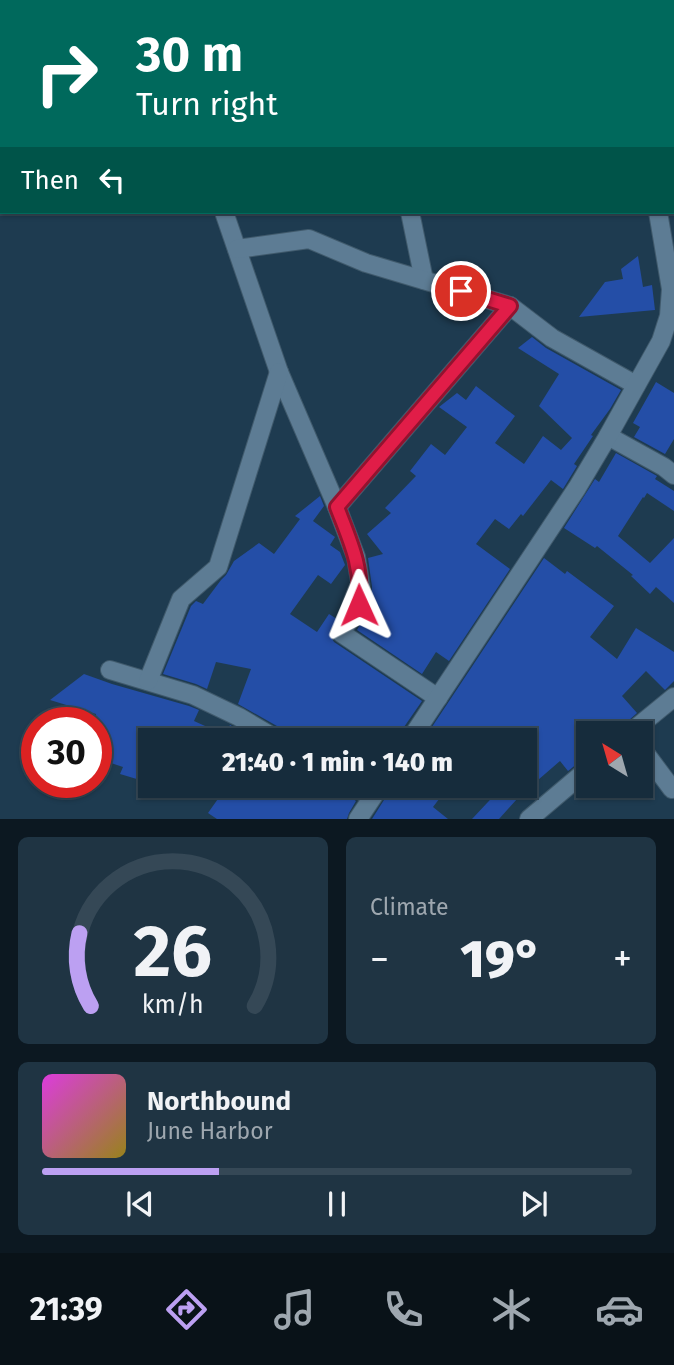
<!DOCTYPE html>
<html lang="en">
<head>
<meta charset="utf-8">
<style>
	body { margin:0; font-family:"Fira Sans",sans-serif; background:#1f3443; color:#f1f3f6; height:100vh; display:flex; flex-direction:column; font-size:26px; white-space:nowrap }
	* { box-sizing:border-box; margin:0 }
	p { font-size:23px; color:#9ea7af }
	.icon { flex:none; width:38px; height:38px; fill:none; stroke:currentColor; stroke-width:2; stroke-linecap:round; stroke-linejoin:round }
	.map { position:relative; height:819px; overflow:hidden }
	.side { display:flex; flex-direction:column; gap:18px; padding:18px; background:#0c1821; flex:1 }
	.side>* { flex:none }
	.banner { position:absolute; left:0px; top:0px; width:676px; height:214px; box-shadow:0 2px 5px #0004,0 0 0 2px #354856; background:#00695c; color:#fff; overflow:hidden }
	.needle { width:46px; rotate:323deg }
	.fabs { position:absolute; left:576px; top:721px; display:grid; gap:14px }
	.fabs a { display:grid; place-items:center; width:77px; height:77px; border-radius:0px; background:#162c3c; box-shadow:0 2px 5px #0004,0 0 0 2px #354856; font-size:35px }
	.speed { position:absolute; left:21px; top:707px; display:flex; gap:14px; font-size:35px; font-weight:700; text-align:center }
	.speed>* { display:grid; place-content:center; width:91px; height:91px; border-radius:50%; background:#162c3c; box-shadow:0 2px 5px #0004,0 0 0 2px #354856; line-height:1 }
	.speed .limit { border:10px solid #d22; background:#fff; color:#111 }
	.pin { position:absolute; display:grid; place-items:center; width:60px; height:60px; color:#fff; margin:-30px; border:4px solid #fff; border-radius:50%; box-shadow:0 2px 7px #0007 }
	.me { position:absolute; width:77px; margin:-38px; rotate:359deg; stroke-linejoin:round; filter:drop-shadow(0 0 5px #0008) }
	.turn { display:flex; align-items:center; gap:24px; height:147px; padding:0 21px; font-size:32px }
	.turn .icon { width:91px; height:91px; stroke-width:2.5 }
	.turn b { display:block; font-size:49px; line-height:60px }
	.then { display:flex; align-items:center; height:66px; padding:0 21px; background:#0003; gap:14px; font-size:26px }
	.big { font-size:52px; font-weight:800; line-height:1.1 }
	.side .card { flex:1; display:flex; flex-direction:column; justify-content:center; gap:10px; min-width:0; padding:0 24px; border-radius:10px; background:#1f3443 }
	.side .dial { align-items:center; gap:0 }
	.dial svg { height:182px; overflow:visible; fill:none; stroke:#354856; stroke-width:7; stroke-linecap:round; text-anchor:middle }
	.dial text { fill:#f1f3f6; stroke:none }
	.song { display:flex; align-items:center; gap:21px }
	.cover { width:84px; height:84px; border-radius:10px; background:linear-gradient(135deg,hsl(300 70% 55%),hsl(50 70% 35%)) }
	.played { height:7px; border-radius:4px; background:linear-gradient(90deg,#bca0f2 30%,#354856 30%) }
	.keys { display:flex; justify-content:space-around; direction:ltr }
	.heat { display:flex; justify-content:space-between; align-items:center; font-size:38px; direction:ltr }
	.side .tiles { flex:1; display:grid; gap:18px; grid-template-columns:1fr 1fr }
	.card:last-child { grid-column:span 2 }
	.trip { position:absolute; left:138px; top:728px; width:399px; height:70px; border-radius:0px; background:#162c3c; box-shadow:0 2px 5px #0004,0 0 0 2px #354856; font-weight:800; line-height:70px; text-align:center }
	.menu { display:flex; height:112px; justify-content:space-around; align-items:center; background:#091218; color:#9ea7af }
	.menu .icon { width:49px; height:49px }
	.menu .on { color:#bca0f2 }
	.menu b { font-size:32px; color:#f1f3f6 }
	.map>svg:first-child { display:block }
	.building { fill:#244ea7 }
	.lines { fill:none; stroke-linecap:round; stroke-linejoin:round }
	.minor-casing { stroke:#405a6c; stroke-width:20 }
	.minor { stroke:#5d7c94; stroke-width:18 }
	.route-casing { stroke:#92132f; stroke-width:18 }
	.route { stroke:#e11d48; stroke-width:12 }
</style>
</head>
<body>
<div class="map">
<svg width="674" height="819" viewBox="0 0 674 819">
	<rect width="100%" height="100%" fill="#1e3b50"/>
	<g class="building">
		<path d="M638,256L643,287L652,285L655,310L579,317L605,282L623,279L621,269Z"/>
		<path d="M532,337L546,348L621,390L610,409L591,435L593,436L574,464L577,466L563,489L551,480L523,516L521,514L509,529L495,519L476,544L510,569L449,661L436,652L422,674L357,630L370,606L372,587L368,558L383,554L367,534L391,513L385,508L416,476L410,471L431,444L445,455L467,427L439,407L457,393L466,400L476,386L515,416L495,443L524,464L543,436L561,450L572,438L539,406L559,374L518,348Z"/>
		<path d="M656,382L674,393V439L665,454L634,437L640,427L633,423Z"/>
		<path d="M616,453L657,476L655,479L674,491V511L647,493L644,498L643,497L618,536L650,563L674,538V603L656,587L650,594L631,576L633,575L597,546L595,548L564,528L595,479L599,482Z"/>
		<path d="M320,496L324,506L313,521L335,537L330,545L340,552L345,565L331,584L318,575L290,614L317,632L329,614L337,619L330,632L331,637L334,642L422,701L395,740H289L288,735L284,730L238,704L251,669L216,662L207,689L196,684L163,674L191,606L196,601L203,604L221,580L226,575L234,561L259,543L274,554L300,519L295,516Z"/>
		<path d="M544,558L565,574L567,571L614,606L590,637L617,659L636,628L674,652V681L665,690L646,671L622,696L637,713L619,729L614,733H588V755L568,771L560,761L538,780L536,778L499,819H472L503,786H525V740H508L497,732L492,740L424,739Z"/>
		<path d="M84,674L112,684L189,706L199,710L194,721L225,735L230,725L256,740H150V781L141,777L140,780L120,774L123,767L96,758V714L50,700Z"/>
		<path d="M227,786H342L344,792L356,801L349,813L347,819H217L208,813Z"/>
		<path d="M391,786H449L433,807L448,819H372L389,792Z"/>
	</g>
	<g class="lines">
		<defs>
			<g id="minor">
				<path d="M184,0L185,2"/>
				<path d="M366,0V2"/>
				<path d="M58,2L61,0"/>
				<path d="M654,2V0"/>
				<path d="M0,30L2,29"/>
				<path d="M224,212L279,372L337,507L356,557L361,588L359,605L341,633L438,698"/>
				<path d="M410,212L424,280"/>
				<path d="M237,249L309,239L366,263L510,306L552,338L636,385"/>
				<path d="M608,436L664,467L674,475"/>
				<path d="M337,507L510,306"/>
				<path d="M110,670L193,695L239,717L278,740"/>
				<path d="M148,681L181,599L218,567L279,372"/>
				<path d="M630,733L674,697"/>
				<path d="M410,740L577,488L608,436L661,341L669,316L671,289L658,212"/>
				<path d="M640,746L672,789"/>
				<path d="M353,786L372,797"/>
				<path d="M358,819L380,786"/>
				<path d="M529,819L588,769"/>
			</g>
		</defs>
		<use href="#minor" class="minor-casing"/>
		<use href="#minor" class="minor"/>
	</g>
	<g class="lines">
		<defs>
			<path id="route" d="M359,605C363,567 350,541 337,507L510,306L461,291"/>
		</defs>
		<use href="#route" class="route-casing"/>
		<use href="#route" class="route"/>
	</g>
</svg>
<div class="fabs">
<a><svg class="needle" viewBox="-14 -14 28 28"><path d="M0-13l5 13h-10z" fill="#e53935"/><path d="M0 13l5-13h-10z" fill="#9ea7af"/></svg></a>
</div>
<div class="speed"><div class="limit">30</div></div>
<div class="pin" style="left:461px;top:291px;background:#d93025"><svg class="icon" aria-label="arrive" viewBox="0 0 24 24"><path d="M6 21V4h12l-3 4 3 4H6"/></svg></div>
<svg class="me" style="left:359px;top:605px" viewBox="-20 -20 40 40"><path d="M0-17L14 15 0 8-14 15z" fill="#e11d48" stroke="#fff" stroke-width="4"/></svg>
<div class="trip">21:40 · 1 min · 140 m</div>
<div class="banner">
<div class="turn"><svg class="icon" aria-label="right" viewBox="0 0 24 24"><path d="M7 20v-9h11M14 6l5 5-5 5"/></svg><div><b>30 m</b>Turn right</div></div>
<div class="then">Then<svg class="icon" aria-label="left" viewBox="0 0 24 24"><path d="M17 20v-9H6M10 6l-5 5 5 5"/></svg></div>
</div>
</div>
<section class="side">
<div class="tiles">
<div class="card dial"><svg viewBox="0 0 100 80">
<path d="M14 69A42 42 0 1 1 86 69"/>
<path d="M14 69A42 42 0 0 1 9 37" stroke="#bca0f2"/>
<text x="50" y="56" font-size="32" font-weight="700">26</text>
<text x="50" y="72" font-size="11">km/h</text>
</svg></div>
<div class="card"><p>Climate</p>
<div class="heat"><a>−</a><b class="big">19°</b><a>+</a></div>
</div>
<div class="card">
<div class="song"><i class="cover"></i><div><b>Northbound</b><p>June Harbor</p></div></div>
<div class="played"></div>
<div class="keys"><svg class="icon" aria-label="previous" viewBox="0 0 24 24"><path d="M18 5L8 12l10 7zM5 5v14"/></svg><svg class="icon" aria-label="pause" viewBox="0 0 24 24"><path d="M8 5v14M16 5v14"/></svg><svg class="icon" aria-label="next" viewBox="0 0 24 24"><path d="M6 5l10 7-10 7zM19 5v14"/></svg></div>
</div>
</div>
</section>
<nav class="menu">
<b>21:39</b>
<svg class="icon on" aria-label="directions" viewBox="0 0 24 24"><path d="M12 3l9 9-9 9-9-9zM9 14v-3h6M13 9l2 2-2 2"/></svg>
<svg class="icon" aria-label="music" viewBox="0 0 24 24"><path d="M9 18V5l10-2v13"/><circle cx="6" cy="18" r="3"/><circle cx="16" cy="16" r="3"/></svg>
<svg class="icon" aria-label="phone" viewBox="0 0 24 24"><path d="M5 4h4l2 5-3 2q2 4 5 5l2-3 5 2v4C11 20 4 13 5 4z"/></svg>
<svg class="icon" aria-label="climate" viewBox="0 0 24 24"><path d="M12 3v18M4 7l16 10M4 17L20 7"/></svg>
<svg class="icon" aria-label="car" viewBox="0 0 24 24"><path d="M5 17H2v-5l4-1 3-4h7l3 4 3 1v5h-3M9 17h6M6 11h13"/><circle cx="7" cy="17" r="2"/><circle cx="17" cy="17" r="2"/></svg>
</nav>
</body>
</html>
